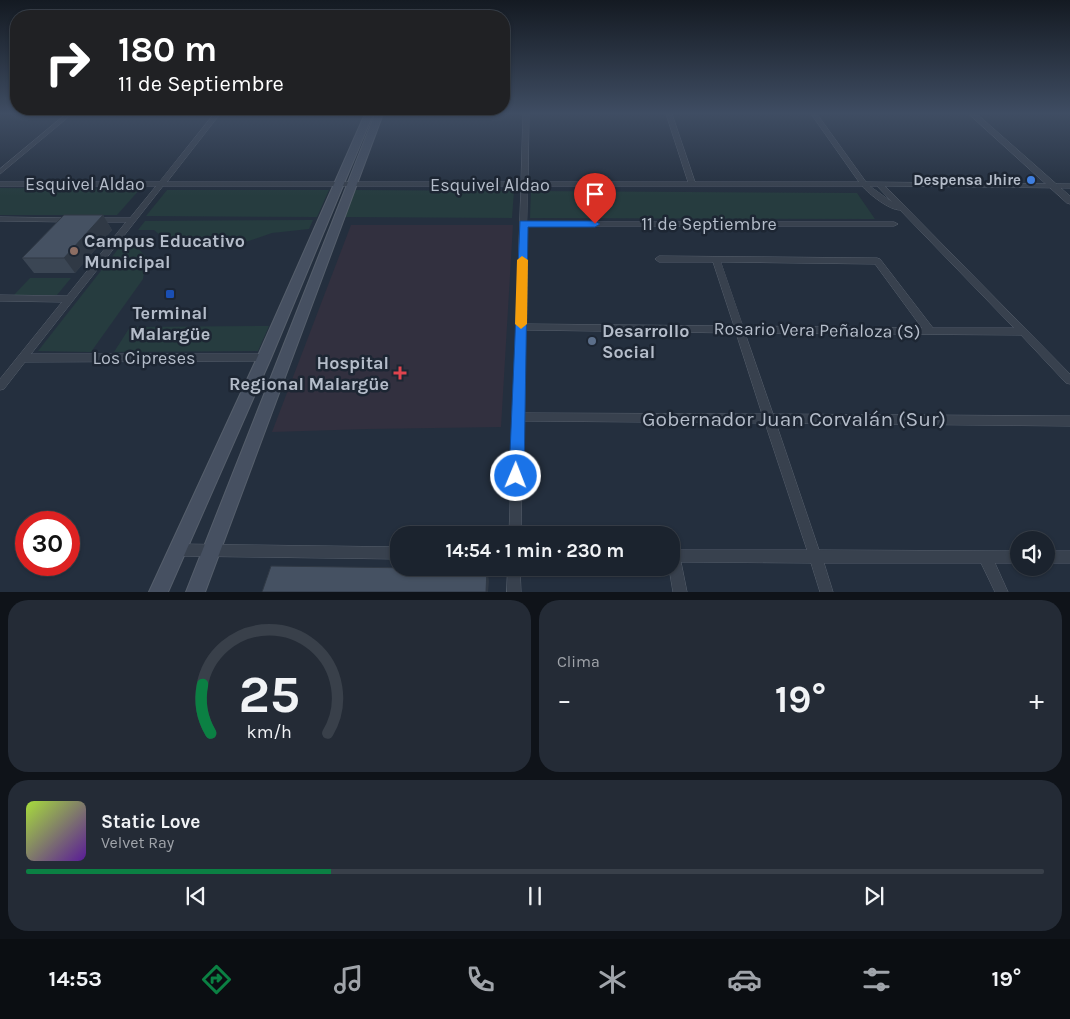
<!DOCTYPE html>
<html lang="es">
<head>
<meta charset="utf-8">
<style>
	body { margin:0; font-family:Karla,sans-serif; background:#242b36; color:#f1f3f6; height:100vh; display:flex; flex-direction:column; font-size:19px; white-space:nowrap }
	* { box-sizing:border-box; margin:0 }
	p { font-size:16px; color:#a0a4aa }
	.icon { flex:none; width:28px; height:28px; fill:none; stroke:currentColor; stroke-width:2; stroke-linecap:round; stroke-linejoin:round }
	.map { position:relative; height:592px; overflow:hidden }
	.side { display:flex; flex-direction:column; gap:8px; padding:8px; background:#0f1319; flex:1 }
	.side>* { flex:none }
	.banner { position:absolute; left:10px; top:10px; width:500px; height:105px; border-radius:20px; box-shadow:0 1px 4px #0004,0 0 0 1px #39404a; background:#202124; color:#fff; overflow:hidden }
	.buttons { position:absolute; left:1010px; top:531px; display:grid; gap:10px }
	.buttons a { display:grid; place-items:center; width:45px; height:45px; border-radius:50%; background:#1b232e; box-shadow:0 1px 4px #0004,0 0 0 1px #39404a; font-size:25px }
	.speed { position:absolute; left:15px; top:511px; display:flex; gap:10px; font-size:25px; font-weight:700; text-align:center }
	.speed>* { display:grid; place-content:center; width:65px; height:65px; border-radius:50%; background:#1b232e; box-shadow:0 1px 4px #0004,0 0 0 1px #39404a; line-height:1 }
	.speed .limit { border:8px solid #d22; background:#fff; color:#111 }
	.pin { position:absolute; display:grid; place-items:center; width:42px; height:42px; color:#fff; margin:-51px -21px; border-radius:50% 50% 50% 0; rotate:-45deg; box-shadow:0 0 5px #0007 }
	.pin .icon { rotate:45deg }
	.me { position:absolute; width:55px; margin:-28px; rotate:1deg; stroke-linejoin:round; filter:drop-shadow(0 0 4px #0008) }
	.turn { display:flex; align-items:center; gap:18px; height:105px; padding:0 25px; font-size:22px }
	.turn .icon { width:65px; height:65px; stroke-width:2.5 }
	.turn b { display:block; font-size:35px; line-height:42px }
	.big { font-size:38px; font-weight:700; line-height:1.1 }
	.side .card { flex:1; display:flex; flex-direction:column; justify-content:center; gap:8px; min-width:0; padding:0 18px; border-radius:20px; background:#242b36 }
	.side .dial { align-items:center; gap:0 }
	.dial svg { height:130px; overflow:visible; fill:none; stroke:#39404a; stroke-width:7; stroke-linecap:round; text-anchor:middle }
	.dial text { fill:#f1f3f6; stroke:none }
	.song { display:flex; align-items:center; gap:15px }
	.cover { width:60px; height:60px; border-radius:8px; background:linear-gradient(135deg,hsl(80 70% 55%),hsl(270 70% 35%)) }
	.played { height:5px; border-radius:2px; background:linear-gradient(90deg,#0b8043 30%,#39404a 30%) }
	.keys { display:flex; justify-content:space-around; direction:ltr }
	.heat { display:flex; justify-content:space-between; align-items:center; font-size:28px; direction:ltr }
	.side .tiles { flex:1; display:grid; gap:8px; grid-template-columns:1fr 1fr }
	.card:last-child { grid-column:span 2 }
	.trip { position:absolute; left:390px; top:526px; width:290px; height:50px; border-radius:20px; background:#1b232e; box-shadow:0 1px 4px #0004,0 0 0 1px #39404a; font-weight:700; line-height:50px; text-align:center }
	.tabs { display:flex; height:80px; justify-content:space-around; align-items:center; background:#0b0e12; color:#a0a4aa }
	.tabs .icon { width:35px; height:35px }
	.tabs .current { color:#0b8043 }
	.tabs b { font-size:22px; color:#f1f3f6 }
	.map>svg:first-child { display:block }
	.medical { fill:#32303f }
	.green { fill:#263c3f }
	.lines { fill:none; stroke-linecap:round; stroke-linejoin:round }
	.minor-casing { stroke:#565f6c; stroke-width:1 }
	.tertiary-casing { stroke:#565f6c; stroke-width:1 }
	.secondary-casing { stroke:#565f6c; stroke-width:2 }
	.minor { fill:#38414e; fill-rule:evenodd }
	.tertiary { fill:#38414e; fill-rule:evenodd }
	.secondary { fill:#465061; fill-rule:evenodd }
	.wall { fill:#3b4654 }
	.shaded-wall { fill:#303945 }
	.building { fill:#455162; stroke:#303945 }
	.route { fill:#1a73e8; stroke:#114b97 }
	.slow { fill:#f59e0b }
	.shop-dot { fill:#3f7fe0; stroke:#1d2633; stroke-width:2 }
	.education-dot { fill:#8d6e63; stroke:#1d2633; stroke-width:2 }
	.transit-dot { fill:#1a4fb4; stroke:#1d2633; stroke-width:2 }
	.service-dot { fill:#5c6f8a; stroke:#1d2633; stroke-width:2 }
	.health-dot { fill:#e0444e; stroke:#1d2633; stroke-width:2 }
	.labels { text-anchor:middle; stroke-width:5; stroke-linejoin:round; paint-order:stroke }
	.far-poi-label { font-size:15px; font-weight:bold; fill:#b4bcc9; stroke:#1d2633; text-anchor:end }
	.street-label { font-size:18px; fill:#b4bcc9; stroke:#1d2633 }
	.poi-label { font-size:18px; font-weight:bold; fill:#b4bcc9; stroke:#1d2633; text-anchor:start }
	.near-street-label { font-size:21px; fill:#b4bcc9; stroke:#1d2633 }
</style>
</head>
<body>
<div class="map">
<svg width="1070" height="592" viewBox="0 0 1070 592">
	<rect width="100%" height="100%" fill="#242f3e"/>
	<path class="medical" d="M351,225H513L501,427L368,429L272,432Z"/>
	<g class="green">
		<path d="M0,188L140,189L117,215H0Z"/>
		<path d="M167,190H329L317,217L146,216Z"/>
		<path d="M354,190L514,191L512,218L343,217Z"/>
		<path d="M531,191L857,193L875,219L530,218Z"/>
		<path d="M313,220L309,229L272,233L237,245H171L154,230H138L145,221Z"/>
		<path d="M122,244L135,245L146,257L143,279L91,352L38,351Z"/>
		<path d="M30,278H71L57,295H14Z"/>
		<path d="M269,326L258,351L114,352L130,327Z"/>
	</g>
	<g class="lines">
		<defs>
			<g id="minor">
				<path d="M66,114H72L0,174V169Z"/>
				<path d="M214,114H220L167,182H521L523,114H529L528,182H688L666,114H672L695,182H859L811,114H817L866,182L1070,184V188L885,186L1070,374V384L1066,383L1021,335L745,333L773,414L1070,416V426L776,423L819,550L1019,551V563H995L1008,592H995L981,563H824L833,592H820L811,563L681,562L687,592H673L669,568H671V550H807L765,423L523,421L521,535H509L521,186H163L31,354H264L267,355L269,358L267,361L25,362L4,389L0,390V379L62,302L0,301V295L67,296L126,222H92L91,220L92,218H130L156,186H0V182H159ZM528,186H862C869,194 889,210 900,210L1014,328H933L880,259L877,258L659,256L655,259L659,262H713L734,326L525,324L527,226H894L898,224L894,222H527ZM870,186H877L892,202ZM721,262L875,264L922,328L743,326ZM525,330L736,333L762,414L523,413Z"/>
				<path d="M0,217L70,218L74,220L70,222L0,221Z"/>
				<path d="M177,544L399,547V559L177,556L173,554L171,550L173,546Z"/>
				<rect x="1046" y="551" width="24" height="12"/>
				<path d="M508,568H520L521,592H507Z"/>
			</g>
			<path id="tertiary" d="M969,114H977L1070,196V204L1067,203Z"/>
			<g id="secondary">
				<path d="M365,114H373L271,358L168,592H149L257,358Z"/>
				<path d="M375,114H383L205,592H186Z"/>
			</g>
		</defs>
		<use href="#minor" class="minor-casing"/>
		<use href="#tertiary" class="tertiary-casing"/>
		<use href="#secondary" class="secondary-casing"/>
		<use href="#minor" class="minor"/>
		<use href="#tertiary" class="tertiary"/>
		<use href="#secondary" class="secondary"/>
	</g>
	<path class="wall" d="M103,215L112,230L75,273H34L22,258Z"/>
	<g class="shaded-wall">
		<path d="M103,215L112,230L75,273L64,258Z"/>
		<path d="M487,569L489,581L488,592H486Z"/>
	</g>
	<g class="building">
		<path d="M64,215H103L64,258H22Z"/>
		<path d="M271,566L487,569L486,592H262Z"/>
	</g>
	<linearGradient id="sky" x2="0" y2="1"><stop stop-color="#141a22"/><stop offset="0.58" stop-color="#3f4d63"/><stop offset="1" stop-color="#3f4d63" stop-opacity="0"/></linearGradient>
	<rect width="1070" height="196" fill="url(#sky)"/>
	<path class="route" d="M520,221H595L600,224L595,227H528L524,476L522,481L516,483L511,481L509,476Z"/>
	<path class="slow" d="M522,256L528,260L527,324L521,329L515,324L517,260Z"/>
	<circle class="shop-dot" cx="1031" cy="180" r="5"/>
	<circle class="education-dot" cx="74" cy="251" r="5"/>
	<rect class="transit-dot" x="165" y="289" width="10" height="10" rx="2.5"/>
	<circle class="service-dot" cx="592" cy="341" r="5"/>
	<path class="health-dot" d="M397.5 365.5h5v5h5v5h-5v5h-5v-5h-5v-5h5z"/>
	<g class="labels">
		<g class="far-poi-label">
			<text x="1021" y="185">Despensa Jhire</text>
		</g>
		<g class="street-label">
			<text x="85" y="190">Esquivel Aldao</text>
			<text x="490" y="191">Esquivel Aldao</text>
			<text x="709" y="230">11 de Septiembre</text>
			<text transform="translate(817 330) rotate(1)" y="6">Rosario Vera Peñaloza (S)</text>
			<text x="144" y="364">Los Cipreses</text>
		</g>
		<g class="poi-label">
			<text x="84" y="247">Campus Educativo<tspan x="84" dy="21">Municipal</tspan></text>
			<text x="170" y="319" text-anchor="middle">Terminal<tspan x="170" dy="21">Malargüe</tspan></text>
			<text x="602" y="337">Desarrollo<tspan x="602" dy="21">Social</tspan></text>
			<text x="389" y="369" text-anchor="end">Hospital<tspan x="389" dy="21">Regional Malargüe</tspan></text>
		</g>
		<g class="near-street-label">
			<text x="794" y="426">Gobernador Juan Corvalán (Sur)</text>
		</g>
	</g>
</svg>
<div class="buttons">
<a><svg class="icon" aria-label="sound" viewBox="0 0 24 24"><path d="M4 9h4l5-4v14l-5-4H4zM17 9q2 3 0 6"/></svg></a>
</div>
<div class="speed"><div class="limit">30</div></div>
<div class="pin" style="left:595px;top:224px;background:#d93025"><svg class="icon" aria-label="arrive" viewBox="0 0 24 24"><path d="M6 21V4h12l-3 4 3 4H6"/></svg></div>
<svg class="me" style="left:516px;top:476px" viewBox="-20 -20 40 40"><circle r="17" fill="#1a73e8" stroke="#fff" stroke-width="3"/><path d="M0-11L8 9 0 5-8 9z" fill="#fff"/></svg>
<div class="trip">14:54 · 1 min · 230 m</div>
<div class="banner">
<div class="turn"><svg class="icon" aria-label="right" viewBox="0 0 24 24"><path d="M7 20v-9h11M14 6l5 5-5 5"/></svg><div><b>180 m</b>11 de Septiembre</div></div>
</div>
</div>
<section class="side">
<div class="tiles">
<div class="card dial"><svg viewBox="0 0 100 80">
<path d="M14 69A42 42 0 1 1 86 69"/>
<path d="M14 69A42 42 0 0 1 9 39" stroke="#0b8043"/>
<text x="50" y="56" font-size="32" font-weight="700">25</text>
<text x="50" y="72" font-size="11">km/h</text>
</svg></div>
<div class="card"><p>Clima</p>
<div class="heat"><a>−</a><b class="big">19°</b><a>+</a></div>
</div>
<div class="card">
<div class="song"><i class="cover"></i><div><b>Static Love</b><p>Velvet Ray</p></div></div>
<div class="played"></div>
<div class="keys"><svg class="icon" aria-label="previous" viewBox="0 0 24 24"><path d="M18 5L8 12l10 7zM5 5v14"/></svg><svg class="icon" aria-label="pause" viewBox="0 0 24 24"><path d="M8 5v14M16 5v14"/></svg><svg class="icon" aria-label="next" viewBox="0 0 24 24"><path d="M6 5l10 7-10 7zM19 5v14"/></svg></div>
</div>
</div>
</section>
<nav class="tabs">
<b>14:53</b>
<svg class="icon current" aria-label="directions" viewBox="0 0 24 24"><path d="M12 3l9 9-9 9-9-9zM9 14v-3h6M13 9l2 2-2 2"/></svg>
<svg class="icon" aria-label="music" viewBox="0 0 24 24"><path d="M9 18V5l10-2v13"/><circle cx="6" cy="18" r="3"/><circle cx="16" cy="16" r="3"/></svg>
<svg class="icon" aria-label="phone" viewBox="0 0 24 24"><path d="M5 4h4l2 5-3 2q2 4 5 5l2-3 5 2v4C11 20 4 13 5 4z"/></svg>
<svg class="icon" aria-label="climate" viewBox="0 0 24 24"><path d="M12 3v18M4 7l16 10M4 17L20 7"/></svg>
<svg class="icon" aria-label="car" viewBox="0 0 24 24"><path d="M5 17H2v-5l4-1 3-4h7l3 4 3 1v5h-3M9 17h6M6 11h13"/><circle cx="7" cy="17" r="2"/><circle cx="17" cy="17" r="2"/></svg>
<svg class="icon" aria-label="filters" viewBox="0 0 24 24"><path d="M4 7h16M4 17h16"/><circle cx="9" cy="7" r="2"/><circle cx="15" cy="17" r="2"/></svg>
<b>19°</b>
</nav>
</body>
</html>
